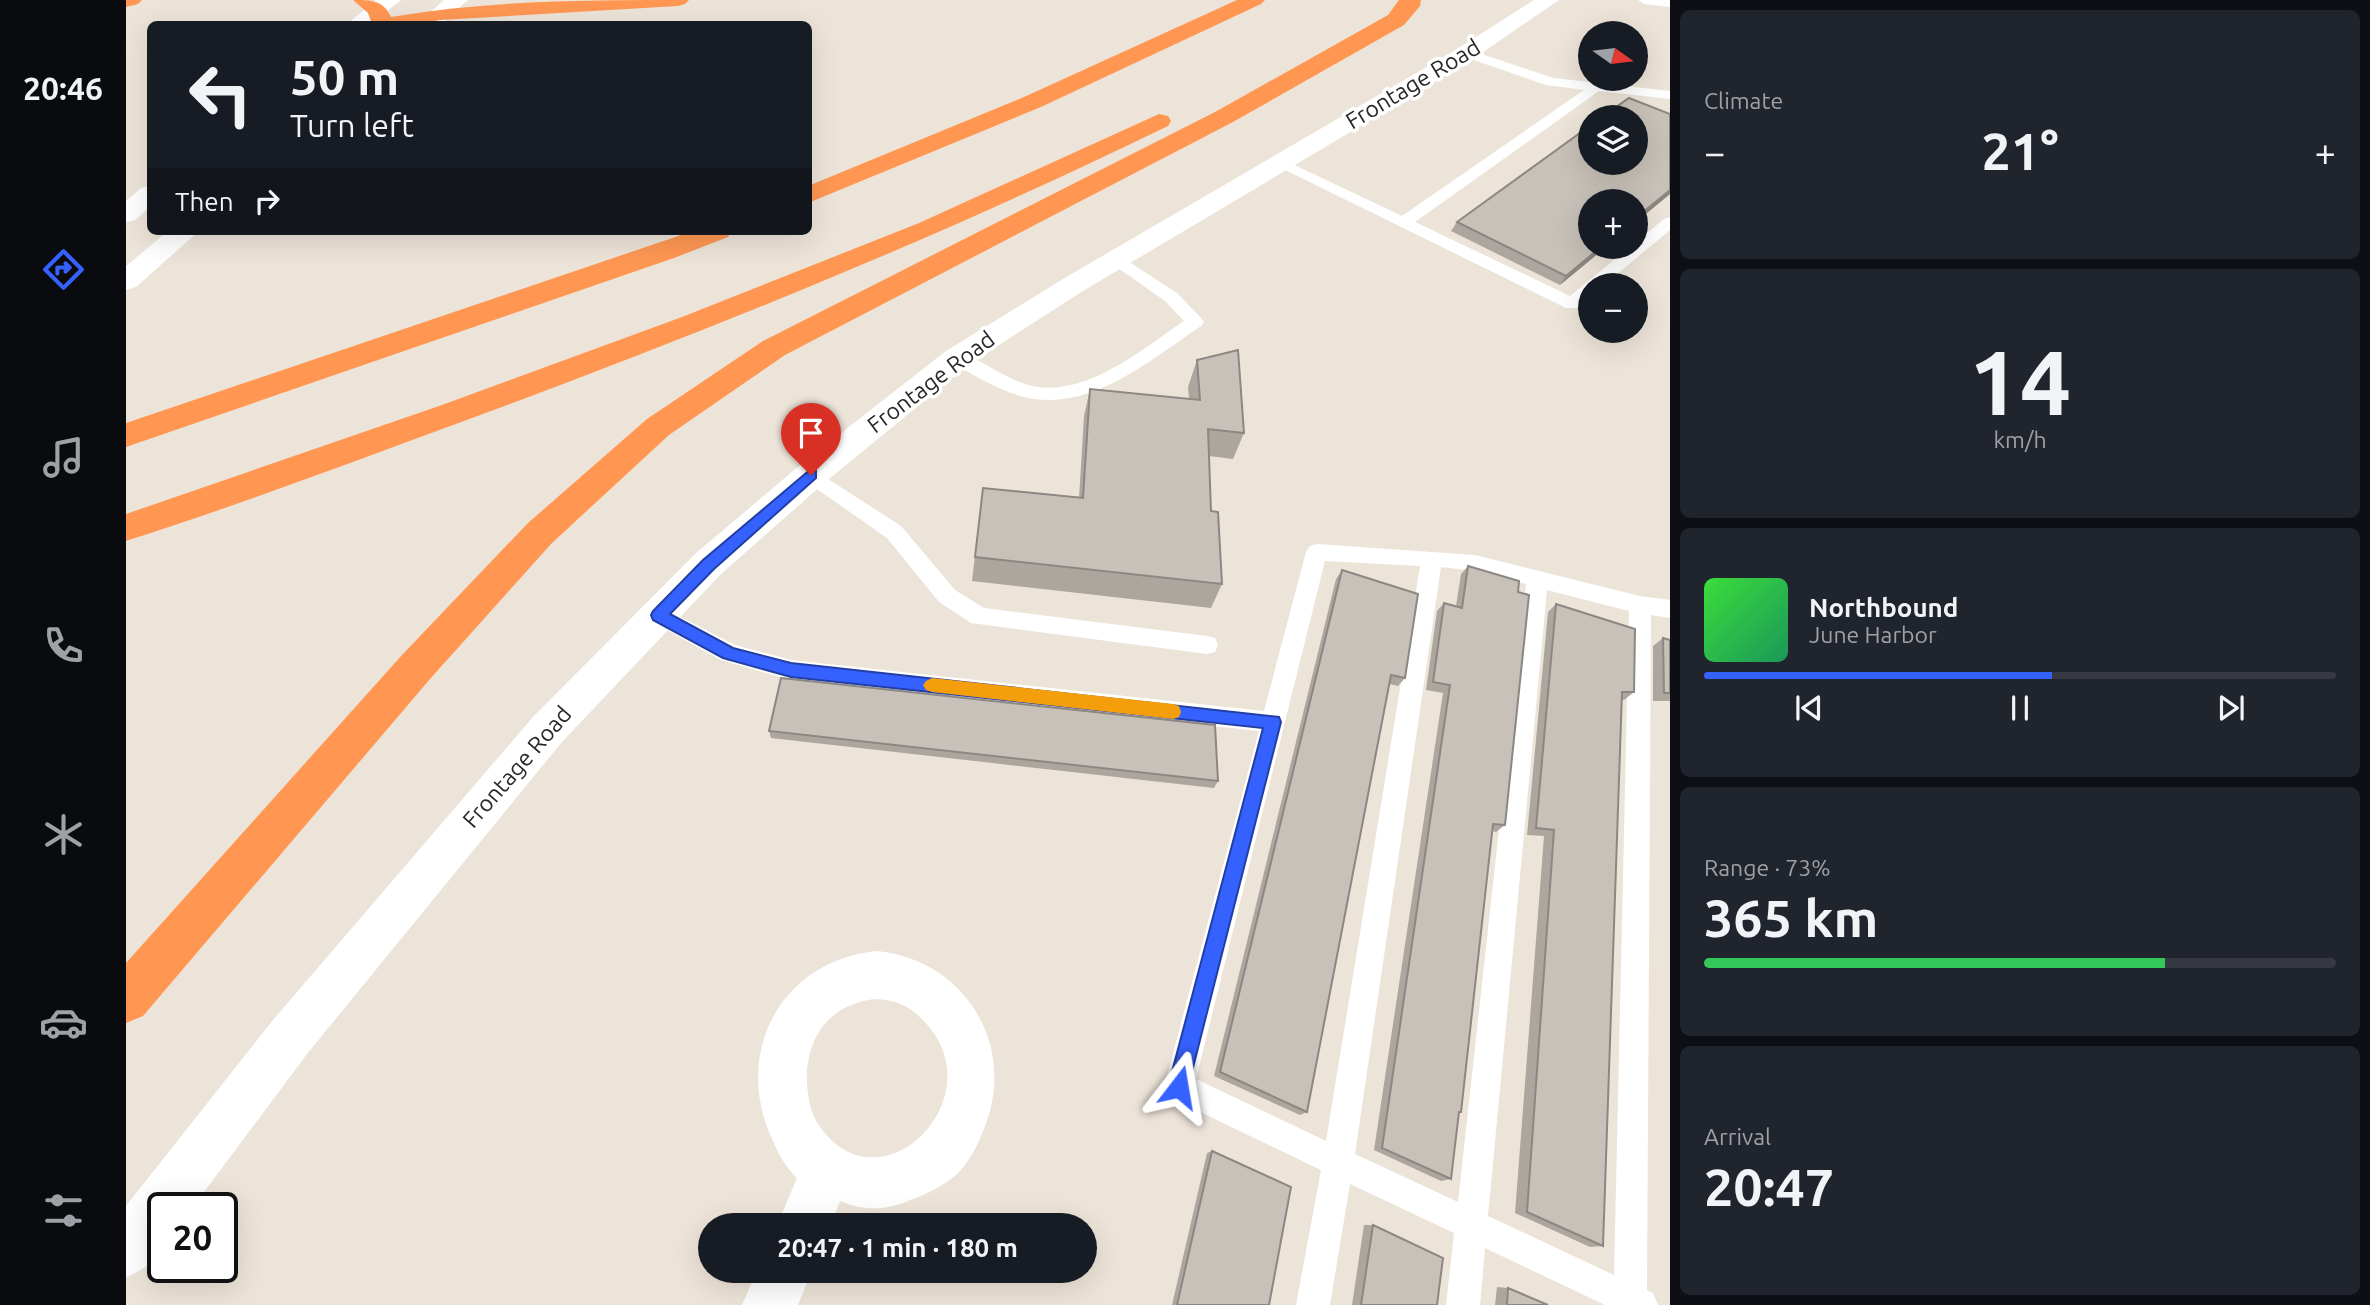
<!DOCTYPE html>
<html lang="en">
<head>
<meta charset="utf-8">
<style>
	body { margin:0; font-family:Ubuntu,sans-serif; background:#20242c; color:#f1f3f6; height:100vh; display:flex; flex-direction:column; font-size:26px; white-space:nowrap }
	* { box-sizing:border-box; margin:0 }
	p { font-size:23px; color:#9ea1a6 }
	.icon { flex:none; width:38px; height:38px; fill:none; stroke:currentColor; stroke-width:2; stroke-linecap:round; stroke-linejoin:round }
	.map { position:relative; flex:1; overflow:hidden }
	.drawer { display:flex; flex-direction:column; gap:10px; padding:10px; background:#0d0f14; width:700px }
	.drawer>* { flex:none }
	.banner { position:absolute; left:21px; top:21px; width:665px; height:214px; border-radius:10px; box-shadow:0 7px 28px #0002; background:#171b24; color:#f1f3f6; overflow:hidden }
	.needle { width:46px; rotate:104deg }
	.buttons { position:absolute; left:1452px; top:21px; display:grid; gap:14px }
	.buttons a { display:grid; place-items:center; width:70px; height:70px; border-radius:50%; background:#171b24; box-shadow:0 7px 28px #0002; font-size:35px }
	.speed { position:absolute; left:21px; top:1192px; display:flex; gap:14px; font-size:35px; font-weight:700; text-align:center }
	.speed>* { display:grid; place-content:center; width:91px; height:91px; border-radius:50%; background:#171b24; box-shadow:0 7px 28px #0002; line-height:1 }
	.speed .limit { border:4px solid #111; border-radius:10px; background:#fff; color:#111 }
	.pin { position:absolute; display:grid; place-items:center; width:60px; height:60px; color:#fff; margin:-72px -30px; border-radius:50% 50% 50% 0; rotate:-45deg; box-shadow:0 0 7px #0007 }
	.pin .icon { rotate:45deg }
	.me { position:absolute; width:77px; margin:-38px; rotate:14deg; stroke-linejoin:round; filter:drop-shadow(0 0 5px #0008) }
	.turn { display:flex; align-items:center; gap:24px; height:147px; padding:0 28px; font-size:32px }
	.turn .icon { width:91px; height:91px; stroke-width:2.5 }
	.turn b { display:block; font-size:49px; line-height:60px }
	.then { display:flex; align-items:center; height:66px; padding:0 28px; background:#0003; gap:14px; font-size:26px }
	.big { font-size:52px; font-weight:700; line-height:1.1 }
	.drawer .tile { flex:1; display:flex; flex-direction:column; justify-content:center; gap:10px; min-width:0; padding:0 24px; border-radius:10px; background:#20242c }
	.drawer .dial { align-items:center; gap:0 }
	.dial b { font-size:91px; line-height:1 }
	.song { display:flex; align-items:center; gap:21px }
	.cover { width:84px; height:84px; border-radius:10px; background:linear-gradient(135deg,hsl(120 70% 55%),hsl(150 70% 35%)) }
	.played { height:7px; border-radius:4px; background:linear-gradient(90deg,#3561ff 55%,#363941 55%) }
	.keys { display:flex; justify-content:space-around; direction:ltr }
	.heat { display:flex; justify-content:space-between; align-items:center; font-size:38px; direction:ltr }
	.charge { height:10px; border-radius:5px; background:linear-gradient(90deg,#34c759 73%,#363941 0) }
	.trip { position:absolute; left:572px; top:1213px; width:399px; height:70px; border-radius:35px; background:#171b24; box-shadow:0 7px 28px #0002; font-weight:700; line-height:70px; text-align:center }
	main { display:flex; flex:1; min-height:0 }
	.tab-bar { display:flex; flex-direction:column; width:126px; justify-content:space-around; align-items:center; background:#090b0e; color:#9ea1a6 }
	.tab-bar .icon { width:49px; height:49px }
	.tab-bar .active { color:#3561ff }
	.tab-bar b { font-size:32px; color:#f1f3f6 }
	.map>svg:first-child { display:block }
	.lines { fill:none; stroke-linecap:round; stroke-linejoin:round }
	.lane { fill:#fff; fill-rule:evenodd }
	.street { fill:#fff; fill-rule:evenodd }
	.secondary { fill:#fff; fill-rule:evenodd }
	.highway { fill:#ff9753; fill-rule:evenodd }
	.wall { fill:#aca69f }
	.shaded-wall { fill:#8c8782 }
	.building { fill:#c8c1b9; stroke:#8c8782; stroke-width:2 }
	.route { fill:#3561ff; stroke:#223fa6; stroke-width:2 }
	.slow { fill:#f59e0b }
	.labels { text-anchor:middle; stroke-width:7; stroke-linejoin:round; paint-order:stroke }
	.street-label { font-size:23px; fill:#292929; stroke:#fff }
</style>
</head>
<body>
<main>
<nav class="tab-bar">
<b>20:46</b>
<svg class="icon active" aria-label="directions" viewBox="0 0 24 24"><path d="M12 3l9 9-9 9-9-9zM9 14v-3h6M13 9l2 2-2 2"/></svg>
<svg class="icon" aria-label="music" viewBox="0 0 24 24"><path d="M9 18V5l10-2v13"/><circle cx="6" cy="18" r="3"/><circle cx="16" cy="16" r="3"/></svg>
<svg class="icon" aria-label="phone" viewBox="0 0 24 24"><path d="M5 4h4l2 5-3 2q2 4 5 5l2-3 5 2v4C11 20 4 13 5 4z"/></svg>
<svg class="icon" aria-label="climate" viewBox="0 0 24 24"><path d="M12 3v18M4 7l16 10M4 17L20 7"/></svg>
<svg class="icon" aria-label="car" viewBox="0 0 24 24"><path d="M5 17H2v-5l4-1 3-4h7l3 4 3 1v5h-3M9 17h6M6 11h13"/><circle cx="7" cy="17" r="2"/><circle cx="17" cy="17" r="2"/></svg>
<svg class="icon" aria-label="filters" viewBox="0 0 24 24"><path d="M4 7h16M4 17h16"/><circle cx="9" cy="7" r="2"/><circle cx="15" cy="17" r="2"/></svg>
</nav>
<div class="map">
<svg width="1544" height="1305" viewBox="0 0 1544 1305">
	<rect width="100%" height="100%" fill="#ede4d9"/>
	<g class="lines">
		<g class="lane">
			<path d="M1512,0H1544V7L1518,4Z"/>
			<path d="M1341,49L1427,78L1544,91V99L1473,91L1289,222L1444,296L1504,247H1510V242L1538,219L1544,217V230L1478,285H1465V297L1452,308H1440L1145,163L1148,160H1158L1276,216L1458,90L1420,85L1336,56L1334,53Z"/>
			<path d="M991,254L1051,293L1075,318L1078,322L1075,326C1029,357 969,408 909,399C879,395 851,377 825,362L822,358L825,354L831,352C855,359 875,376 899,384C955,402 1015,350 1058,321L1039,301L985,263L983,259Z"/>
			<path d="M685,468L775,526L829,590L858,608L1081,636L1089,638L1092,645L1089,652L1081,654L845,623L813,602L761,538L678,480L675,475L678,470Z"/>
			<path d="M1191,544L1349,555L1514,596L1544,600V618L1525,615L1521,1290L1527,1293L1532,1305H1479L1359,1248L1354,1305H1320L1328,1233L1224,1184L1204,1305H1170L1195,1170L1043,1097L1038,1087L1133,731L665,680L595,660L525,621L522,615L525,609L533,606L609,645L665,660L1138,711L1180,552L1184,546ZM1199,561L1294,566L1200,1141L1070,1079ZM1315,567L1349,571L1400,584L1332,1202L1229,1154ZM1421,590L1503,611L1488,1275L1362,1216Z"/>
		</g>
		<g class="street">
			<path d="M750,951C840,959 893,1048 857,1131C850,1149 841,1167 825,1179C814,1187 800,1194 787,1199C762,1210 740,1212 714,1201L705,1225H651L671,1178C657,1165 651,1150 643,1132C609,1048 657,961 750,951ZM750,999C776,1001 787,1008 804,1028C865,1104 751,1213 692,1124C684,1112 682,1097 681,1083C679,1038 704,1003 750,999Z"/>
			<path d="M631,1270H686L672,1305H616Z"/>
		</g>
		<g class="secondary">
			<path d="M250,0H275L245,24H221Z"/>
			<path d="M318,0H342L315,24H291Z"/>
			<path d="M1408,0H1433L1344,61L957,291L842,365L697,484L595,574L435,743L181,1054L66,1208H37C37,1244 38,1262 0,1277V1206L147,1020L407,717L569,554L673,466L820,351L937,279L1328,51Z"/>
			<path d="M24,186V207L9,220L0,222V201L15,188Z"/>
			<path d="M42,231H73L10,287L0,290V266Z"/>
		</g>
		<g class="highway">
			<path d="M0,0H16L12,4L0,7Z"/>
			<path d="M227,0C246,0 257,0 265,17C363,0 463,0 563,0L559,4L552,6L314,20L293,24H246L242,13Z"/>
			<path d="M1111,0H1139L1135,4L915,107L682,203V186L898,97Z"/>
			<path d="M1273,0H1295L1294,6L1278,25L1107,122L659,355L543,435L426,543L304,679L17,1016L0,1023V963L276,655L402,523L521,419L637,341L1089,112L1262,15Z"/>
			<path d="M1033,114L1042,116L1045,121L1042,126C806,241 565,338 319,428C213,467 107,507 0,541V514L316,405L556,317L793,223Z"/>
			<path d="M567,231H606L602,237L548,258L0,447V423Z"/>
		</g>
	</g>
	<g class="wall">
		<path d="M1544,114V194L1510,222L1465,247H1480L1434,285L1325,231L1331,222Z"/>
		<path d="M1071,360L1118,433L1107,459L1083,456L1085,511L1096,584L1085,608L846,581L857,488L953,498L958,416L964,389L1063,399L1062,387Z"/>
		<path d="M1342,566L1392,592L1379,825L1370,832L1366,831L1335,1112L1332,1113L1325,1179L1315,1181L1248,1150L1317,693L1300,690L1311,611L1318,603L1330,606L1335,574Z"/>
		<path d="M1216,570L1279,678L1272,686L1263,684L1181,1112L1174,1115L1088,1076L1210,579Z"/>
		<path d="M1430,604L1508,692L1498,700H1495L1477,1246L1464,1247L1389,1213L1418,836L1401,835L1422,612Z"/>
		<path d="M1537,638L1544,640V701H1527V646Z"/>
		<path d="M643,731L1092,781L1088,788L645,738Z"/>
		<path d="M1086,1151L1143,1305H1046L1081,1153Z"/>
		<path d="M1238,1225H1247L1311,1305H1226Z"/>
		<path d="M1371,1287L1382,1288L1422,1305H1369Z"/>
	</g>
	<g class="shaded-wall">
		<path d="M1544,190V194L1510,222V218Z"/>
		<path d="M1475,247H1480L1434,285L1440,276Z"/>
	</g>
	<g class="building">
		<path d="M1503,98L1544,114V190L1510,218V201H1465V247H1475L1440,276L1331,222L1465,125V163H1510V117H1476Z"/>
		<path d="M1112,350L1118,433L1082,429L1085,511L1092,512L1096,584L849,557L857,488L957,498L964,389L1074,400L1071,360Z"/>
		<path d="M1342,566L1393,581L1392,592L1403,595L1379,825L1367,824L1335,1112H1333L1325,1179L1256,1148L1324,685L1307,682L1318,603L1336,608Z"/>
		<path d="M1216,570L1292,594L1279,678L1265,675L1181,1112L1094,1072Z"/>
		<path d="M1430,604L1509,629L1508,692H1496L1477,1246L1401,1212L1428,830L1410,828Z"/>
		<path d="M1537,638L1544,640V693H1538Z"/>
		<path d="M655,678L1089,725L1092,781L643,731Z"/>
		<path d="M1086,1151L1165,1187L1143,1305H1051Z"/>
		<path d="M1247,1225L1317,1258L1311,1305H1235Z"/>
		<path d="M1382,1288L1422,1305H1381Z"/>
	</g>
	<path class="route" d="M685,469L690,471V478L588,569L544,614L607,648L665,663L1153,717L1155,722L1060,1095L1053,1098L1045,1095L1042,1087L1137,728L665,677L597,658L527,620L525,615L527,611L577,560Z"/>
	<path class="slow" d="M806,678L1047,704L1053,706L1055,712L1053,717L1047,719L806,692L800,690L797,685L800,681Z"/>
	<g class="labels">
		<g class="street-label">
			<text transform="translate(1287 84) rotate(-31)" y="8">Frontage Road</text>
			<text transform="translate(805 382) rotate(-37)" y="8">Frontage Road</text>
			<text transform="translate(391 767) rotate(-49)" y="8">Frontage Road</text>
		</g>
	</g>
</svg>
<div class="buttons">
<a><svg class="needle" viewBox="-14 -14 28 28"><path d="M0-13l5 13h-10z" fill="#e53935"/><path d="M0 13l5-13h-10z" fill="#9ea1a6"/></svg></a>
<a><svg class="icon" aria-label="layers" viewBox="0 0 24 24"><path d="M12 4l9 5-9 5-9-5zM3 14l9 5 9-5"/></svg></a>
<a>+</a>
<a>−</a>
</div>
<div class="speed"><div class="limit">20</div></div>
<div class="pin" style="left:685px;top:475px;background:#d93025"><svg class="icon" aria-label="arrive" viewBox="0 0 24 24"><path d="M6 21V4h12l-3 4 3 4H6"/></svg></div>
<svg class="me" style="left:1053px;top:1087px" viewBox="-20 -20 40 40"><path d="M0-17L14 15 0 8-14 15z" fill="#3561ff" stroke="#fff" stroke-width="4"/></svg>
<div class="trip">20:47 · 1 min · 180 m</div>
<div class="banner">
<div class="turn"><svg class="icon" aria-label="left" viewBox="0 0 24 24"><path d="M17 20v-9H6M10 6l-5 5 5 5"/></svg><div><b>50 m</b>Turn left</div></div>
<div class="then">Then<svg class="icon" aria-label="right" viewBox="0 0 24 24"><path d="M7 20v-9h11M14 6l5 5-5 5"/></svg></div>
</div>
</div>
<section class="drawer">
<div class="tile"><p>Climate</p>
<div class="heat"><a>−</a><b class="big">21°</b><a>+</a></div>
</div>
<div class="tile dial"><b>14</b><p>km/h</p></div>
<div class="tile">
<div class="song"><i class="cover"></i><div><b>Northbound</b><p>June Harbor</p></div></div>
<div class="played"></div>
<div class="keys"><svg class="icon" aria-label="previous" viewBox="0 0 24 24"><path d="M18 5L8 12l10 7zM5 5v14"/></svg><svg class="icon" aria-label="pause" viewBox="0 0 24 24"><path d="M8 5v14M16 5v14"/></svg><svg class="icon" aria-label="next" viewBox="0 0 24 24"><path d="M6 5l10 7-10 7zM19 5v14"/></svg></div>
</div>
<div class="tile"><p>Range · 73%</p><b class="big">365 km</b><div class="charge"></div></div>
<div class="tile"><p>Arrival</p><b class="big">20:47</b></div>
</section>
</main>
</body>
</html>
